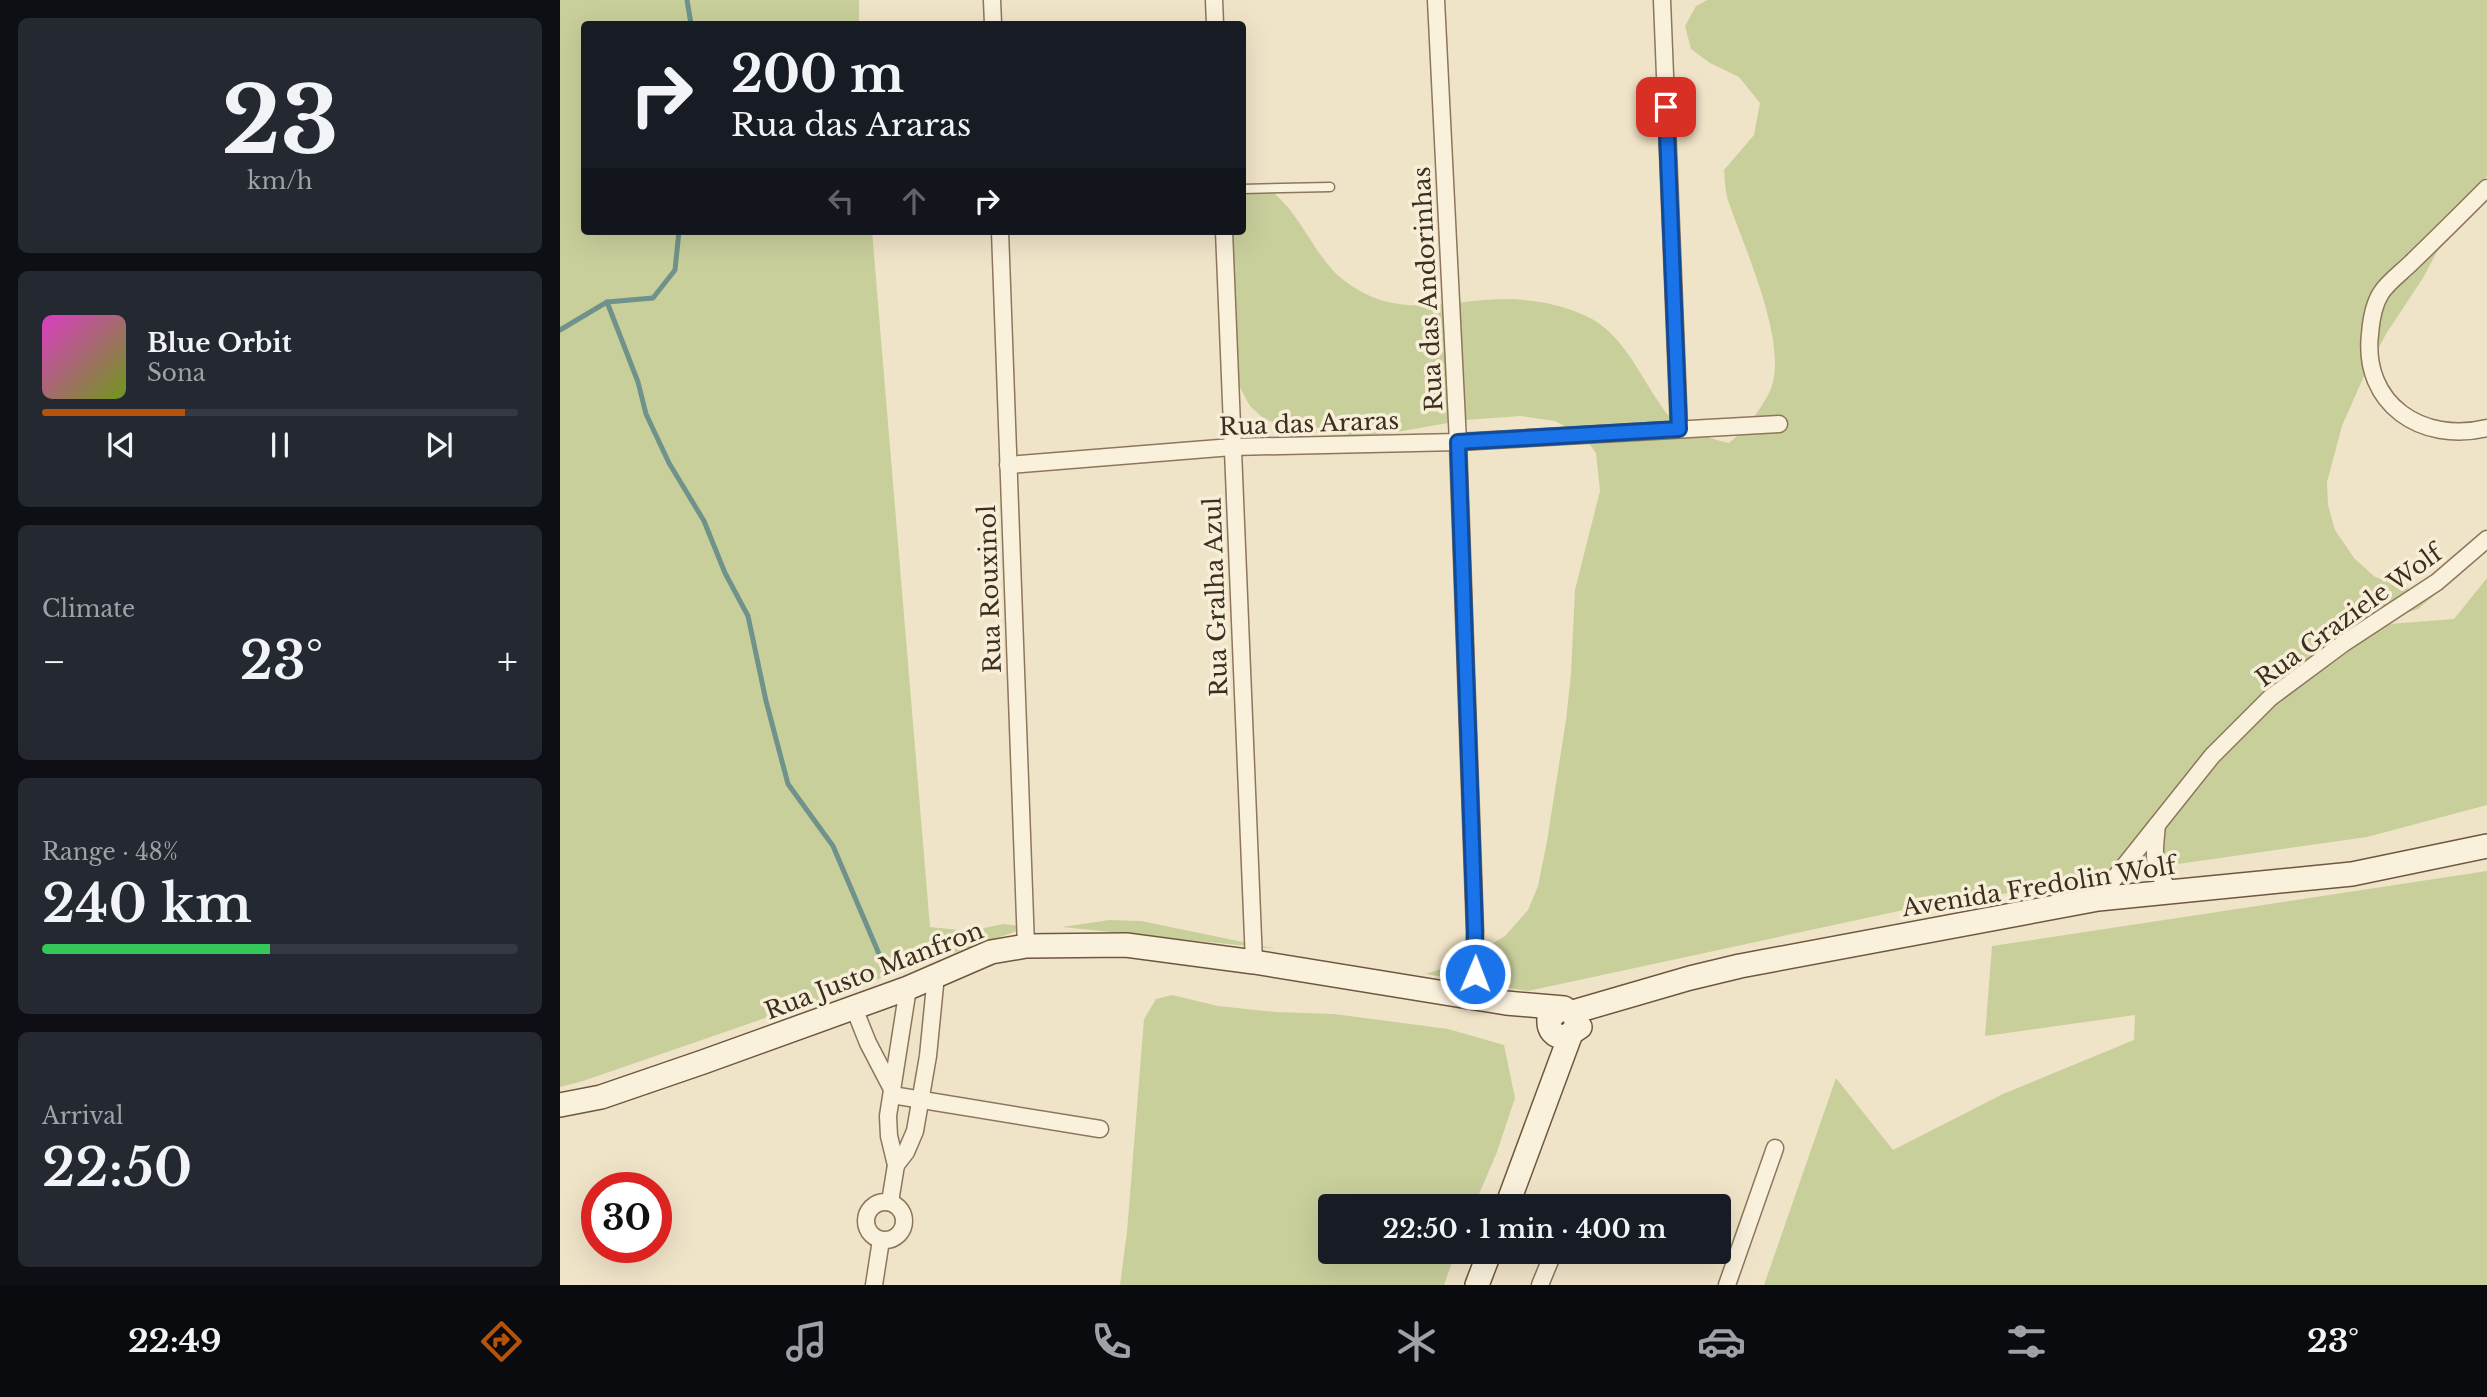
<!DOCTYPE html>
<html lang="en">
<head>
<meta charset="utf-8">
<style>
	body { margin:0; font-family:"Libre Baskerville",serif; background:#242831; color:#f1f3f6; height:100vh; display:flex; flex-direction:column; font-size:26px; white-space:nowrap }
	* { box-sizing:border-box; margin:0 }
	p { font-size:23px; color:#9ea1a6 }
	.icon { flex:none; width:38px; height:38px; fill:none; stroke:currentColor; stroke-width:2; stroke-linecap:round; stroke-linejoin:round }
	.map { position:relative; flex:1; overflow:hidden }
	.details { display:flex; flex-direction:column; gap:18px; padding:18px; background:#0d0f14; width:560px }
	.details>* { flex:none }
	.banner { position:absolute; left:21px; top:21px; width:665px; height:214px; border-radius:7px; box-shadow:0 7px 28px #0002; background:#171b24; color:#f1f3f6; overflow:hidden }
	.speed { position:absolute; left:21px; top:1172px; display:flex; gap:14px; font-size:35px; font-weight:700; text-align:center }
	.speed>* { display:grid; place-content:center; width:91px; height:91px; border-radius:50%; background:#171b24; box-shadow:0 7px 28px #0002; line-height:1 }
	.speed .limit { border:10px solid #d22; background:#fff; color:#111 }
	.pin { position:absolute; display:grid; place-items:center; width:60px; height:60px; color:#fff; margin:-30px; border-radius:14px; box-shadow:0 4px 10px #0006 }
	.me { position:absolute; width:77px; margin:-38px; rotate:1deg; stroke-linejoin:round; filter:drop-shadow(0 0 5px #0008) }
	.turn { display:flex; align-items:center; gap:24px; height:147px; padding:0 35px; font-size:32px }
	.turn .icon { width:91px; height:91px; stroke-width:2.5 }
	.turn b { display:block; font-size:49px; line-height:60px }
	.lanes { display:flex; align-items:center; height:66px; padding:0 35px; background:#0003; justify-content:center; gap:35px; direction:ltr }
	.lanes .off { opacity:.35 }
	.big { font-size:52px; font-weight:600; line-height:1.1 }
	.details .widget { flex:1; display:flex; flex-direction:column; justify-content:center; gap:10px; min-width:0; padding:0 24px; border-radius:10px; background:#242831 }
	.details .dial { align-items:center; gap:0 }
	.dial b { font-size:91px; line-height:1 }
	.song { display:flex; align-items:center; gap:21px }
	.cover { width:84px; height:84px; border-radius:10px; background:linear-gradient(135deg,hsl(310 70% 55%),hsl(80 70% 35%)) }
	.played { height:7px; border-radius:4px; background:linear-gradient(90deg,#b45309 30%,#363941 30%) }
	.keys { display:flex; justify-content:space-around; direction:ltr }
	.heat { display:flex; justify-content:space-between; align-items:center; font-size:38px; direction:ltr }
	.charge { height:10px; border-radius:5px; background:linear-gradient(90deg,#34c759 48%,#363941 0) }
	.trip { position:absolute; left:758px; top:1194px; width:413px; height:70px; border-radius:7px; background:#171b24; box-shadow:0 7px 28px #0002; font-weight:600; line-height:70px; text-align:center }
	.menu { display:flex; height:112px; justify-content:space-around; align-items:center; background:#090b0e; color:#9ea1a6 }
	.menu .icon { width:49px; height:49px }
	.menu .current { color:#b45309 }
	.menu b { font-size:32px; color:#f1f3f6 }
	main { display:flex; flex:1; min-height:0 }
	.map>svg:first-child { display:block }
	.green { fill:#c9cf9b }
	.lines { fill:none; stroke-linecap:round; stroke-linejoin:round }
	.stream { stroke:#6f938a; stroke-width:5 }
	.lane-casing { stroke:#8d765c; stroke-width:11 }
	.street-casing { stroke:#8d765c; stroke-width:19 }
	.secondary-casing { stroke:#6f573f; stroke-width:26 }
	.lane { stroke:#faf1dc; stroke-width:8 }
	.street { stroke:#faf1dc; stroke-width:16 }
	.secondary { stroke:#faf1dc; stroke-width:23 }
	.route-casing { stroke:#114b97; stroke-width:18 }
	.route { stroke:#1a73e8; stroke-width:12 }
	.labels { text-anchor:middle; stroke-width:7; stroke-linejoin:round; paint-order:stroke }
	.street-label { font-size:24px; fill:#3d2e20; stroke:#f7eed8 }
</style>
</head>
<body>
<main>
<section class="details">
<div class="widget dial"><b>23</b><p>km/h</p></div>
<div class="widget">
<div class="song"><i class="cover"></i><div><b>Blue Orbit</b><p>Sona</p></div></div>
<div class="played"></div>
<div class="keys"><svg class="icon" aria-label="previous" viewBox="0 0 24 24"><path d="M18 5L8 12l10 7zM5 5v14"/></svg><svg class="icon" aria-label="pause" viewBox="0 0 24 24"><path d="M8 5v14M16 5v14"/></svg><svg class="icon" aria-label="next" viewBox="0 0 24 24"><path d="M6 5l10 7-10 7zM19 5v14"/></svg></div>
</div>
<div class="widget"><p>Climate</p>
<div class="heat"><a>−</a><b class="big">23°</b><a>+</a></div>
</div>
<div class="widget"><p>Range · 48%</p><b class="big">240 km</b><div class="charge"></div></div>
<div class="widget"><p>Arrival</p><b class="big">22:50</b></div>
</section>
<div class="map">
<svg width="1927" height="1285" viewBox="0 0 1927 1285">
	<rect width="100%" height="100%" fill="#f0e4c8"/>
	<g class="green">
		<path d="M0,0H299V24H24V231H312L370,927L410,931L443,924L469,927L23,1081L0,1087Z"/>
		<path d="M1147,0H1927V176L1887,233L1863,278L1826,334L1804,376L1782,426L1767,482L1768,505L1775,530L1794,558L1815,577L1855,591L1884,587L1858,609L1803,626L1894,619L1927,578V805L1807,837L1611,865L1543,871L1527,884L1390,900L968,991L865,974L900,963L945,936L968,910L978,886L987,841L1006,720L1011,674L1015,590L1040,491L1036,453L1023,436L995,421L961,416L905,420L831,433L784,436L728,429L703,418L690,406L680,388L675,358L666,231H682L683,192L711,190C719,198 727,205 733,214C749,235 763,265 785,281C837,321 886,300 944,299C973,299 1006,305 1032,319C1059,334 1076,366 1092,392C1099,402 1105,414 1115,421C1132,434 1149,438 1169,443C1185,430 1199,412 1209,393C1232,347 1182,244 1167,197C1165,189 1165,179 1164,170L1194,135L1200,103L1179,77L1150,63L1131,49L1125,26L1136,6Z"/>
		<path d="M1927,871V1285H1204L1276,1078L1333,1150L1443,1094L1574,1040L1575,1015L1425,1036L1432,946Z"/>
		<path d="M549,920L581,921L717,949L502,927Z"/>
		<path d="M612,995L658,1006L715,1012L774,1014L888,1029L944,1045L955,1098L937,1152L914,1206H770V1251H896L884,1285H560L567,1232L584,1019L596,999Z"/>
	</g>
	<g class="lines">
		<g class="stream">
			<path d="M127,0L131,24"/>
			<path d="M47,302L78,382L86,414L109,463L144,521L165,573L188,616L206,701L228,784L273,846L328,975"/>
			<path d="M0,330L47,302L93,298L115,270L119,231"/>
		</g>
		<defs>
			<path id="lane" d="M682,189L770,187"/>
			<g id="street">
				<path d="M432,0L433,24"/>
				<path d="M654,0L655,24"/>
				<path d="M876,0L898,442L915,931L914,996"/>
				<path d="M1102,0L1119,429"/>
				<path d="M1927,188C1902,213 1877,238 1851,263C1842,272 1828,282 1821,293C1814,304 1811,321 1810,334C1802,404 1862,444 1927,428"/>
				<path d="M440,231L466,946"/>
				<path d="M664,231L694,962"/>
				<path d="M448,465L672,447L898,442L1219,424"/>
				<path d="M1597,825C1594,855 1591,866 1610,891"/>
				<path d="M1538,899L1652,756L1710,698L1784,643L1877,582L1927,539"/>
				<path d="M294,1008L308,1043L332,1089"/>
				<path d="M332,1095L540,1129"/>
				<path d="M336,1165L346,1152L355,1131L368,1056L376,975"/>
				<circle cx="325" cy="1221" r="19"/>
				<path d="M330,1202L336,1165L329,1136L328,1116L348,988"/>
				<path d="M314,1285L321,1240"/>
				<path d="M980,1285L994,1251"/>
				<path d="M1167,1285L1215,1148"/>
			</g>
			<g id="secondary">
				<path d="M999,1009L989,1019C988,1030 994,1037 1005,1037L1020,1027"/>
				<path d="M1013,1012L1130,978L1180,966L1538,899L1792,874L1927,846"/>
				<path d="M0,1105L41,1097L143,1062L348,988L431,952L466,946L566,945L694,962L946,1003L1004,1008L1016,1016V1029"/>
				<path d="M947,1206L1010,1036"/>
				<path d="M917,1285L930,1251"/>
			</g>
		</defs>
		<use href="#lane" class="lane-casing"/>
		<use href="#street" class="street-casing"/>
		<use href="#secondary" class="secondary-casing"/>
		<use href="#lane" class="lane"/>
		<use href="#street" class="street"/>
		<use href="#secondary" class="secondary"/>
	</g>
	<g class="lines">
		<defs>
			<path id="route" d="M915,974V931L898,442L1119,429L1106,107"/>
		</defs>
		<use href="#route" class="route-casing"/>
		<use href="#route" class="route"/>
	</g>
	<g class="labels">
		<g class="street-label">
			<text transform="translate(868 289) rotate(-93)" y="8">Rua das Andorinhas</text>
			<text transform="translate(749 424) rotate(-2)" y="8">Rua das Araras</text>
			<text transform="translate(430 589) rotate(-92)" y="8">Rua Rouxinol</text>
			<text transform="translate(656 597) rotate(-92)" y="8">Rua Gralha Azul</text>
			<text transform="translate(1789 616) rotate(-36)" y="8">Rua Graziele Wolf</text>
			<text transform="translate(1479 887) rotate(-9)" y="8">Avenida Fredolin Wolf</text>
			<text transform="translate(314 971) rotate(-21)" y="8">Rua Justo Manfron</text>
		</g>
	</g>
</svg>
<div class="speed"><div class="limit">30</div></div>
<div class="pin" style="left:1106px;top:107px;background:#d93025"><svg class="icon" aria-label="arrive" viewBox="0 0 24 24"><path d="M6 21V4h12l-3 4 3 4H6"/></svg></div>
<svg class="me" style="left:915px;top:974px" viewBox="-20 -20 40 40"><circle r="17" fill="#1a73e8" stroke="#fff" stroke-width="3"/><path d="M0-11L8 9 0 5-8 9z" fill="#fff"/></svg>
<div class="trip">22:50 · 1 min · 400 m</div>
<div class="banner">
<div class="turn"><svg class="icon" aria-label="right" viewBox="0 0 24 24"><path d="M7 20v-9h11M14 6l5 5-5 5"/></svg><div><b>200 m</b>Rua das Araras</div></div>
<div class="lanes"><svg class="icon off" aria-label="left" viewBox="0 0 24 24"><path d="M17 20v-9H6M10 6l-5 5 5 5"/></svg><svg class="icon off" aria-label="ahead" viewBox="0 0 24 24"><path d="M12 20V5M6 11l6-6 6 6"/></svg><svg class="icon" aria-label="right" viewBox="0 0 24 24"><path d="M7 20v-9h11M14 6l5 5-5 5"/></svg></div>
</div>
</div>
</main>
<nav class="menu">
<b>22:49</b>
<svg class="icon current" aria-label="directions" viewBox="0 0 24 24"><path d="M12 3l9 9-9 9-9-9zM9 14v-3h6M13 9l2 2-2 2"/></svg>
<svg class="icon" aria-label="music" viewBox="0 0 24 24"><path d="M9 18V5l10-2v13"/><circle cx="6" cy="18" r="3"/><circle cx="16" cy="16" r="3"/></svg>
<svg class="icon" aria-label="phone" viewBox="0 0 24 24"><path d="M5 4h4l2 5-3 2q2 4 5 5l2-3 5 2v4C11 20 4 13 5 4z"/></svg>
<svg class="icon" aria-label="climate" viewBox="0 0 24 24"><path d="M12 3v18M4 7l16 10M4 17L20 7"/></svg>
<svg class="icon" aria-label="car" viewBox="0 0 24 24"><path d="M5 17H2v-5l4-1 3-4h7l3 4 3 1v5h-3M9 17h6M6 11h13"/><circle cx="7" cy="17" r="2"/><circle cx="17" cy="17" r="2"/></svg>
<svg class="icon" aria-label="filters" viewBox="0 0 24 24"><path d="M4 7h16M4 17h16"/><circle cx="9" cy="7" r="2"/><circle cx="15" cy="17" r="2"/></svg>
<b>23°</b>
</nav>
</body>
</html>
